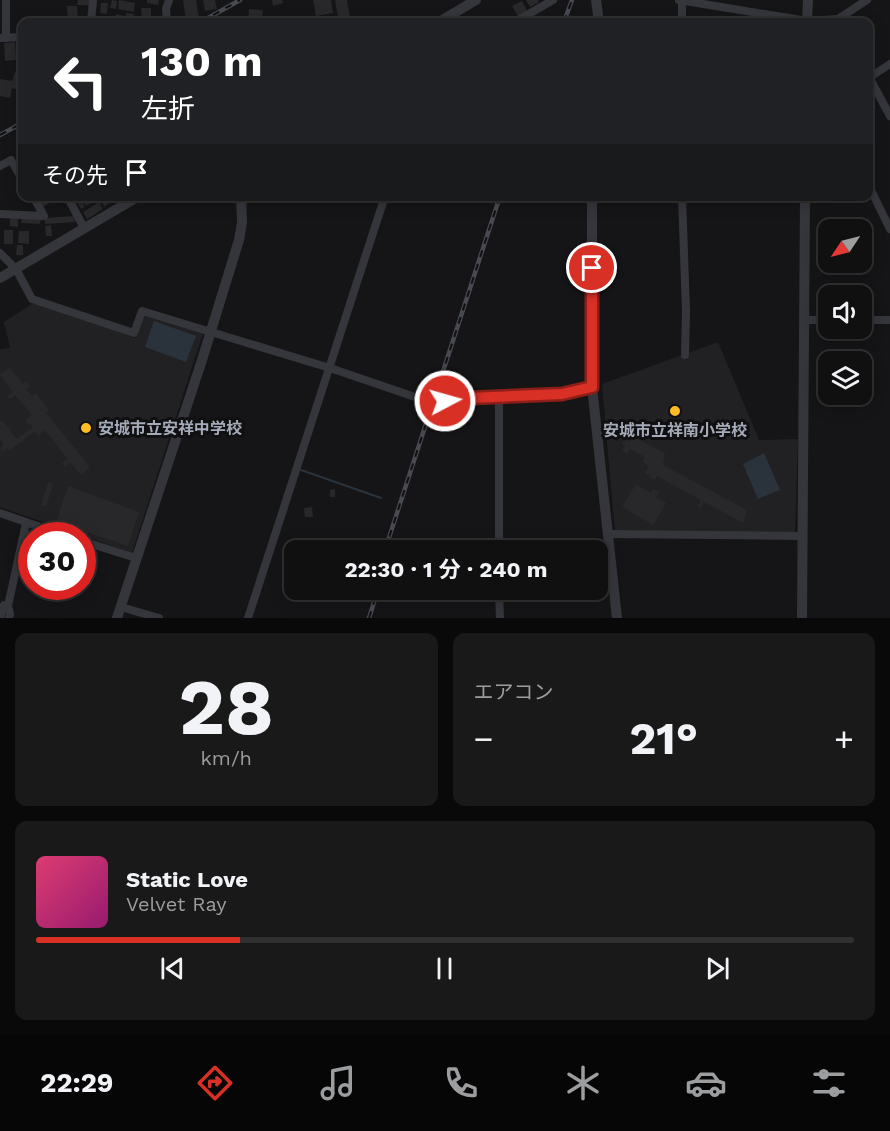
<!DOCTYPE html>
<html lang="ja">
<head>
<meta charset="utf-8">
<style>
	body { margin:0; font-family:"Work Sans","Noto Sans JP",sans-serif; background:#19191a; color:#f1f3f6; height:100vh; display:flex; flex-direction:column; font-size:22px; white-space:nowrap }
	* { box-sizing:border-box; margin:0 }
	p { font-size:20px; color:#9c9d9f }
	.icon { flex:none; width:33px; height:33px; fill:none; stroke:currentColor; stroke-width:2; stroke-linecap:round; stroke-linejoin:round }
	.map { position:relative; height:618px; overflow:hidden }
	.drawer { display:flex; flex-direction:column; gap:15px; padding:15px; background:#090909; flex:1 }
	.drawer>* { flex:none }
	.hud { position:absolute; left:18px; top:18px; width:855px; height:183px; border-radius:12px; box-shadow:0 3px 15px #0003,0 0 0 2px #303031; background:#202124; color:#fff; overflow:hidden }
	.needle { width:39px; rotate:235deg }
	.tools { position:absolute; left:818px; top:219px; display:grid; gap:12px }
	.tools a { display:grid; place-items:center; width:54px; height:54px; border-radius:12px; background:#101011; box-shadow:0 3px 15px #0003,0 0 0 2px #303031; font-size:30px }
	.speed { position:absolute; left:18px; top:522px; display:flex; gap:12px; font-size:30px; font-weight:700; text-align:center }
	.speed>* { display:grid; place-content:center; width:78px; height:78px; border-radius:50%; background:#101011; box-shadow:0 3px 15px #0003,0 0 0 2px #303031; line-height:1 }
	.speed .limit { border:9px solid #d22; background:#fff; color:#111 }
	.pin { position:absolute; display:grid; place-items:center; width:51px; height:51px; color:#fff; margin:-26px; border:3px solid #fff; border-radius:50%; box-shadow:0 2px 6px #0007 }
	.me { position:absolute; width:66px; margin:-33px; rotate:84deg; stroke-linejoin:round; filter:drop-shadow(0 0 4px #0008) }
	.turn { display:flex; align-items:center; gap:21px; height:126px; padding:0 24px; font-size:27px }
	.turn .icon { width:78px; height:78px; stroke-width:2.5 }
	.turn b { display:block; font-size:42px; line-height:51px }
	.then { display:flex; align-items:center; height:57px; padding:0 24px; background:#0003; gap:12px; font-size:22px }
	.big { font-size:45px; font-weight:700; line-height:1.1 }
	.drawer .tile { flex:1; display:flex; flex-direction:column; justify-content:center; gap:9px; min-width:0; padding:0 21px; border-radius:12px; background:#19191a }
	.drawer .dial { align-items:center; gap:0 }
	.dial b { font-size:78px; line-height:1 }
	.song { display:flex; align-items:center; gap:18px }
	.cover { width:72px; height:72px; border-radius:9px; background:linear-gradient(135deg,hsl(340 70% 55%),hsl(320 70% 35%)) }
	.played { height:6px; border-radius:3px; background:linear-gradient(90deg,#d93025 25%,#303031 25%) }
	.keys { display:flex; justify-content:space-around; direction:ltr }
	.heat { display:flex; justify-content:space-between; align-items:center; font-size:33px; direction:ltr }
	.drawer .tiles { flex:1; display:grid; gap:15px; grid-template-columns:1fr 1fr }
	.tile:last-child { grid-column:span 2 }
	.trip { position:absolute; left:284px; top:540px; width:324px; height:60px; border-radius:12px; background:#101011; box-shadow:0 3px 15px #0003,0 0 0 2px #303031; font-weight:700; line-height:60px; text-align:center }
	.tab-bar { display:flex; height:96px; justify-content:space-around; align-items:center; background:#060607; color:#9c9d9f }
	.tab-bar .icon { width:42px; height:42px }
	.tab-bar .on { color:#d93025 }
	.tab-bar b { font-size:27px; color:#f1f3f6 }
	.map>svg:first-child { display:block }
	.built { fill:#212124 }
	.water { fill:#2a333c }
	.lines { fill:none; stroke-linecap:round; stroke-linejoin:round }
	.stream { stroke:#2a333c; stroke-width:2 }
	.building { fill:#28282b }
	.minor { stroke:#35363c; stroke-width:8 }
	.tertiary { stroke:#35363c; stroke-width:10 }
	.rail-casing { stroke:#484a51; stroke-width:4.5 }
	.rail { stroke:#101012; stroke-width:2; stroke-dasharray:7; stroke-linecap:butt }
	.route-casing { stroke:#8d1f18; stroke-width:15 }
	.route { stroke:#d93025; stroke-width:10 }
	.poi-dot { fill:#ffbc24; stroke:#101012; stroke-width:2 }
	.labels { text-anchor:middle; stroke-width:6; stroke-linejoin:round; paint-order:stroke }
	.poi-label { font-size:16px; font-weight:bold; fill:#a5aab8; stroke:#101012; text-anchor:start }
</style>
</head>
<body>
<div class="map">
<svg width="890" height="618" viewBox="0 0 890 618">
	<rect width="100%" height="100%" fill="#151517"/>
	<g class="built">
		<path d="M35,302L135,338L144,316L203,333L132,553L0,507V349L10,348L4,322Z"/>
		<path d="M718,342L759,440L798,439L795,533L615,532L602,384Z"/>
	</g>
	<g class="water">
		<path d="M154,321L196,336L186,362L145,347Z"/>
		<path d="M764,453L780,490L758,499L743,464Z"/>
	</g>
	<g class="lines">
		<path class="stream" d="M301,470L381,498"/>
	</g>
	<g class="building">
		<path d="M78,0H89V5H77Z"/>
		<path d="M112,0L117,1L116,9L110,8Z"/>
		<path d="M119,0L135,3L134,12L118,9Z"/>
		<path d="M147,0H159L158,5L147,3Z"/>
		<path d="M183,0H196L199,19L186,21Z"/>
		<path d="M203,0H215L217,9L205,11Z"/>
		<path d="M272,0H282L283,3L273,6Z"/>
		<path d="M313,0H331L333,13L316,16Z"/>
		<path d="M335,0H347L351,22H339Z"/>
		<path d="M526,0H538L539,2L530,7Z"/>
		<path d="M522,1L528,12L518,17L512,6Z"/>
		<path d="M101,3H108L107,14L100,13Z"/>
		<path d="M67,6H77L78,21H68Z"/>
		<path d="M141,8H151V22H142Z"/>
		<path d="M249,9L263,10L261,22H248Z"/>
		<path d="M126,13L134,14L133,22H125Z"/>
		<path d="M116,14L124,16L122,22H114Z"/>
		<rect x="154" y="16" width="10" height="6"/>
		<path d="M15,42L16,60L5,61L4,43Z"/>
		<path d="M15,72L22,75V91L12,88L10,98L0,96V79L12,81Z"/>
		<path d="M22,157V173L15,161Z"/>
		<path d="M36,196H45L49,203L43,207Z"/>
		<path d="M84,196L87,198L90,196L93,202L86,206L81,199Z"/>
		<path d="M108,198L111,202L104,207L102,202Z"/>
		<path d="M81,200L85,207L81,209L77,202Z"/>
		<path d="M99,202L103,209L87,219L83,212Z"/>
		<path d="M10,216H18V227L10,226Z"/>
		<path d="M22,216L41,218L40,224L21,223Z"/>
		<path d="M74,216L75,222L45,224V218Z"/>
		<path d="M51,225L52,236H46L45,226Z"/>
		<rect x="4" y="230" width="9" height="14"/>
		<path d="M19,231H29V244L18,243Z"/>
		<path d="M17,245H23V255H16Z"/>
		<path d="M10,368L23,384L26,381L30,386L26,389L32,396L36,393L49,410L46,413L90,467L81,475L70,462L65,467L62,463L68,459L45,430L38,436L35,431L9,451L7,448L3,452L0,448L4,444L0,438V422L2,420L17,439L33,427L30,423L28,425L25,421L32,415L15,395L10,399L7,396L13,392L0,374Z"/>
		<path d="M627,433L665,453L663,465L747,510L743,523L704,502L701,508L698,506L701,500L657,476L654,480L649,477L650,476L645,473L649,466L642,462L645,457L630,449L627,454L622,451L625,446L622,444Z"/>
		<path d="M48,482L53,484L46,507L41,505Z"/>
		<path d="M636,484L651,493L653,489L659,492L656,497L666,503L653,525L622,507Z"/>
		<path d="M68,486L139,512L128,546L56,522Z"/>
		<path d="M335,489V497H330V490Z"/>
		<path d="M312,507L313,517H305L304,508Z"/>
	</g>
	<g class="lines">
		<g class="minor">
			<path d="M679,0L807,21L838,19L867,0"/>
			<path d="M91,22L93,0"/>
			<path d="M167,22L166,9L169,0"/>
			<path d="M515,22L553,0"/>
			<path d="M682,22V1"/>
			<path d="M0,38L22,37"/>
			<path d="M6,38V0"/>
			<path d="M868,75L890,116"/>
			<path d="M870,77L890,64"/>
			<path d="M0,166L11,160L22,179"/>
			<path d="M868,184L890,229"/>
			<path d="M67,196L84,228"/>
			<path d="M682,196L686,311L685,355"/>
			<path d="M0,214L44,216L33,196"/>
			<path d="M0,253L16,269L32,299L134,333L142,311L330,368L418,398L445,401L470,397L562,394L592,387"/>
			<path d="M804,320H828"/>
			<path d="M861,320H890"/>
			<path d="M499,397V550"/>
			<path d="M0,513L66,536"/>
			<path d="M608,534L802,536"/>
			<path d="M82,541L136,558"/>
			<path d="M499,590L500,618"/>
			<path d="M121,607L159,618"/>
			<path d="M0,618L4,605"/>
			<path d="M9,618L10,614L8,606L26,523"/>
			<path d="M248,618L385,196"/>
		</g>
		<g class="tertiary">
			<path d="M596,0L599,22"/>
			<path d="M439,22L476,0"/>
			<path d="M807,22L808,0"/>
			<path d="M592,196V387L617,618"/>
			<path d="M0,278L139,196"/>
			<path d="M117,618L202,360L239,240L242,223L241,196"/>
			<path d="M802,618L805,196"/>
		</g>
		<defs>
			<g id="rail">
				<path d="M201,22L240,0"/>
				<path d="M564,22L572,0"/>
				<path d="M0,135L22,123"/>
				<path d="M385,550L500,196"/>
				<path d="M369,618L378,590"/>
			</g>
		</defs>
		<use href="#rail" class="rail-casing"/>
		<use href="#rail" class="rail"/>
	</g>
	<g class="lines">
		<defs>
			<path id="route" d="M445,401L470,398L562,394L592,387V268"/>
		</defs>
		<use href="#route" class="route-casing"/>
		<use href="#route" class="route"/>
	</g>
	<g class="poi-dot">
		<circle cx="675" cy="411" r="6"/>
		<circle cx="86" cy="428" r="6"/>
	</g>
	<g class="labels">
		<g class="poi-label">
			<text x="98" y="434">安城市立安祥中学校</text>
			<text x="675" y="436" text-anchor="middle">安城市立祥南小学校</text>
		</g>
	</g>
</svg>
<div class="tools">
<a><svg class="needle" viewBox="-14 -14 28 28"><path d="M0-13l5 13h-10z" fill="#e53935"/><path d="M0 13l5-13h-10z" fill="#9c9d9f"/></svg></a>
<a><svg class="icon" aria-label="sound" viewBox="0 0 24 24"><path d="M4 9h4l5-4v14l-5-4H4zM17 9q2 3 0 6"/></svg></a>
<a><svg class="icon" aria-label="layers" viewBox="0 0 24 24"><path d="M12 4l9 5-9 5-9-5zM3 14l9 5 9-5"/></svg></a>
</div>
<div class="speed"><div class="limit">30</div></div>
<div class="pin" style="left:592px;top:268px;background:#d93025"><svg class="icon" aria-label="arrive" viewBox="0 0 24 24"><path d="M6 21V4h12l-3 4 3 4H6"/></svg></div>
<svg class="me" style="left:445px;top:401px" viewBox="-20 -20 40 40"><circle r="17" fill="#d93025" stroke="#fff" stroke-width="3"/><path d="M0-11L8 9 0 5-8 9z" fill="#fff"/></svg>
<div class="trip">22:30 · 1 分 · 240 m</div>
<div class="hud">
<div class="turn"><svg class="icon" aria-label="left" viewBox="0 0 24 24"><path d="M17 20v-9H6M10 6l-5 5 5 5"/></svg><div><b>130 m</b>左折</div></div>
<div class="then">その先<svg class="icon" aria-label="arrive" viewBox="0 0 24 24"><path d="M6 21V4h12l-3 4 3 4H6"/></svg></div>
</div>
</div>
<section class="drawer">
<div class="tiles">
<div class="tile dial"><b>28</b><p>km/h</p></div>
<div class="tile"><p>エアコン</p>
<div class="heat"><a>−</a><b class="big">21°</b><a>+</a></div>
</div>
<div class="tile">
<div class="song"><i class="cover"></i><div><b>Static Love</b><p>Velvet Ray</p></div></div>
<div class="played"></div>
<div class="keys"><svg class="icon" aria-label="previous" viewBox="0 0 24 24"><path d="M18 5L8 12l10 7zM5 5v14"/></svg><svg class="icon" aria-label="pause" viewBox="0 0 24 24"><path d="M8 5v14M16 5v14"/></svg><svg class="icon" aria-label="next" viewBox="0 0 24 24"><path d="M6 5l10 7-10 7zM19 5v14"/></svg></div>
</div>
</div>
</section>
<nav class="tab-bar">
<b>22:29</b>
<svg class="icon on" aria-label="directions" viewBox="0 0 24 24"><path d="M12 3l9 9-9 9-9-9zM9 14v-3h6M13 9l2 2-2 2"/></svg>
<svg class="icon" aria-label="music" viewBox="0 0 24 24"><path d="M9 18V5l10-2v13"/><circle cx="6" cy="18" r="3"/><circle cx="16" cy="16" r="3"/></svg>
<svg class="icon" aria-label="phone" viewBox="0 0 24 24"><path d="M5 4h4l2 5-3 2q2 4 5 5l2-3 5 2v4C11 20 4 13 5 4z"/></svg>
<svg class="icon" aria-label="climate" viewBox="0 0 24 24"><path d="M12 3v18M4 7l16 10M4 17L20 7"/></svg>
<svg class="icon" aria-label="car" viewBox="0 0 24 24"><path d="M5 17H2v-5l4-1 3-4h7l3 4 3 1v5h-3M9 17h6M6 11h13"/><circle cx="7" cy="17" r="2"/><circle cx="17" cy="17" r="2"/></svg>
<svg class="icon" aria-label="filters" viewBox="0 0 24 24"><path d="M4 7h16M4 17h16"/><circle cx="9" cy="7" r="2"/><circle cx="15" cy="17" r="2"/></svg>
</nav>
</body>
</html>
